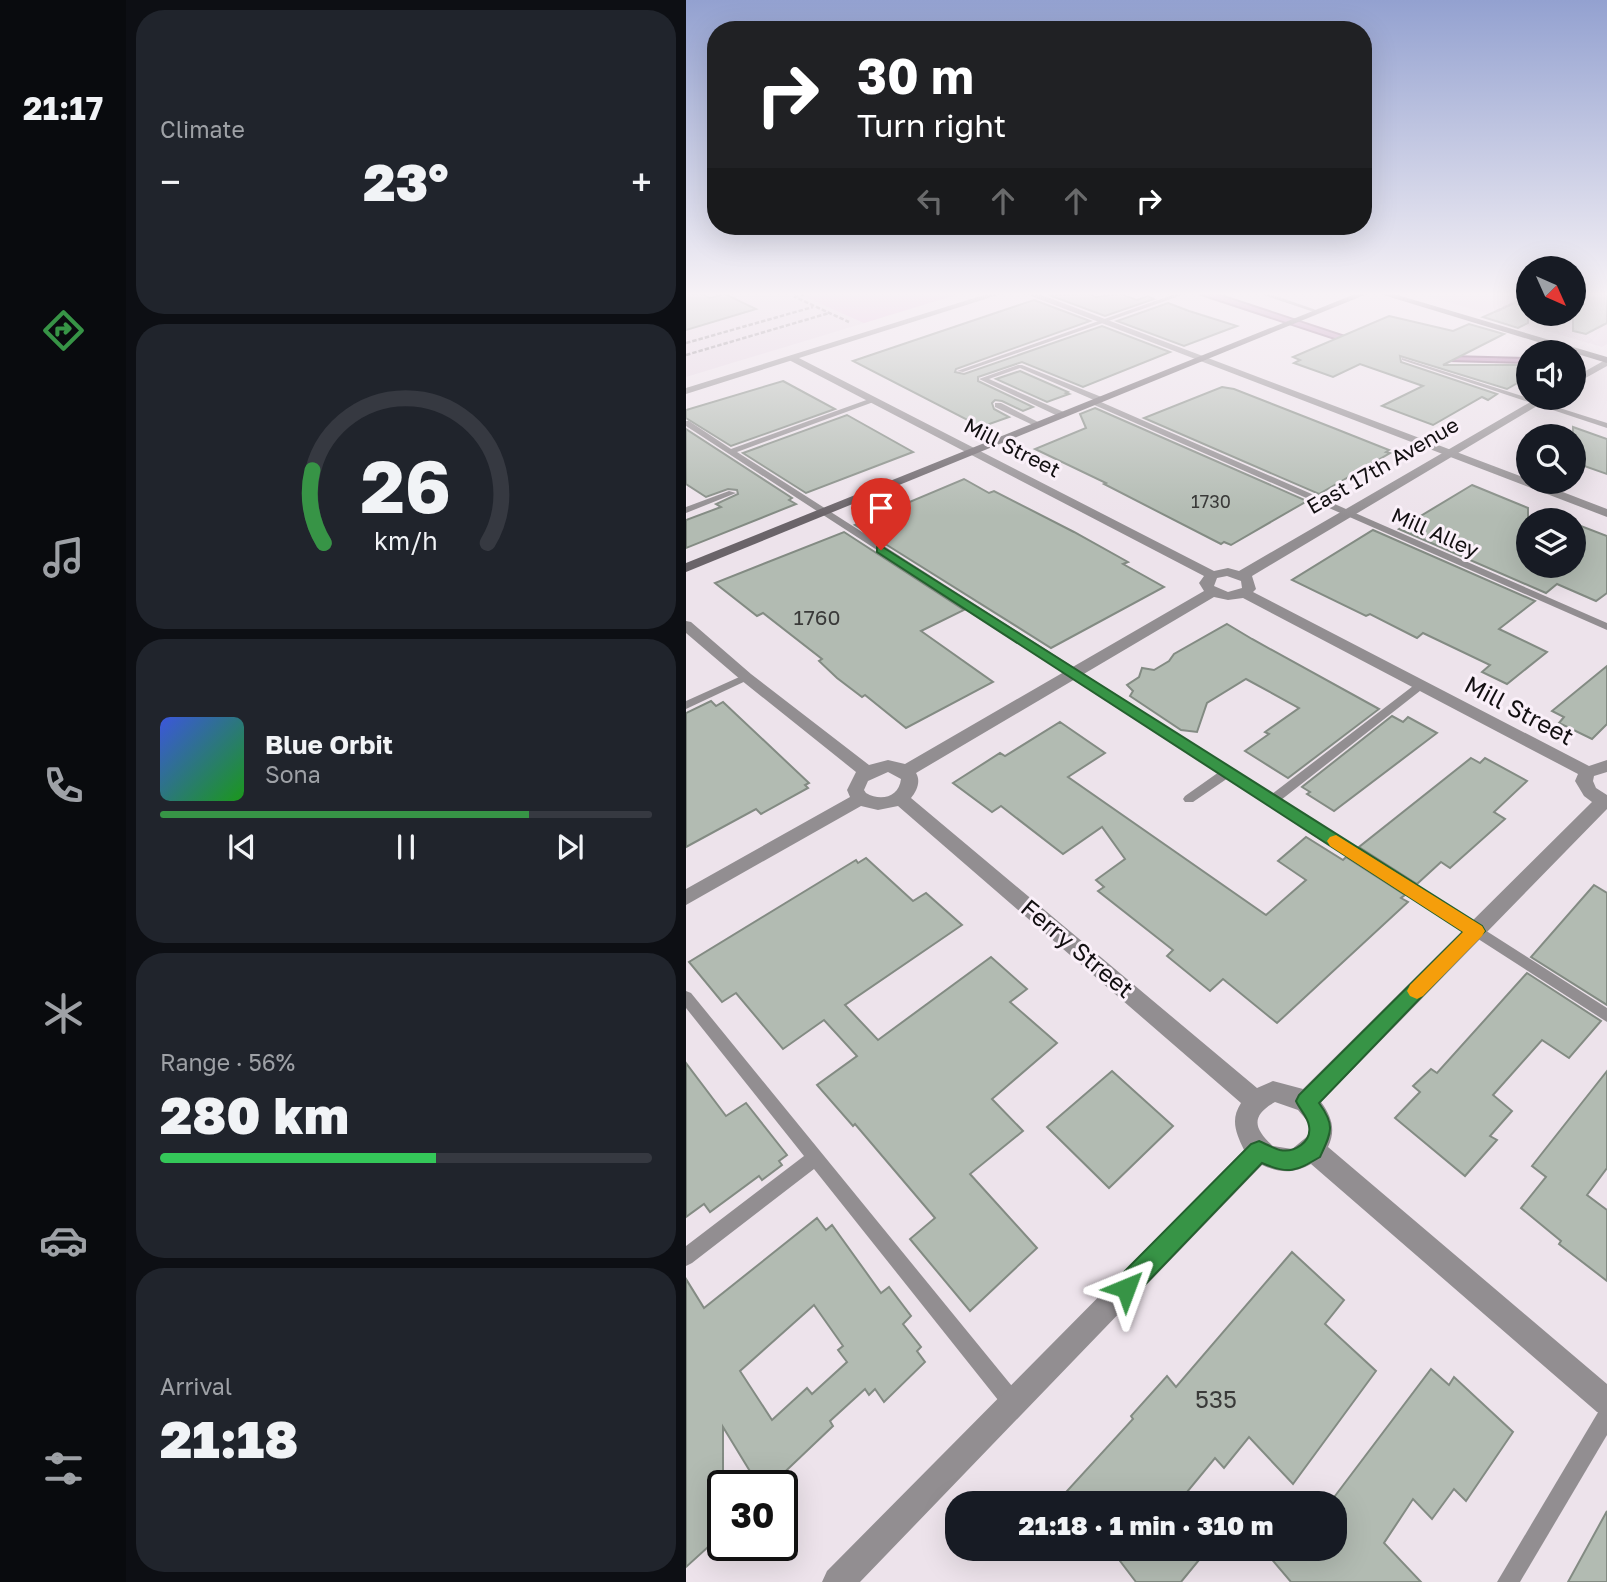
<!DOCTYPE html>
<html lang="en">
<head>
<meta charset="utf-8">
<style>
	body { margin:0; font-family:"Golos Text",sans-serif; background:#20242c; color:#f1f3f6; height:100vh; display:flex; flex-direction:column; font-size:26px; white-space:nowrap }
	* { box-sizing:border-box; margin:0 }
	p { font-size:23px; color:#9ea1a6 }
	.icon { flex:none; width:38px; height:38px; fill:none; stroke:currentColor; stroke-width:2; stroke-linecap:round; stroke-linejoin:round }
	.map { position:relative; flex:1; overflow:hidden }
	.details { display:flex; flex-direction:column; gap:10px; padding:10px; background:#0d0f14; width:560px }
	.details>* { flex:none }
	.guide { position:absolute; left:21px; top:21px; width:665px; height:214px; border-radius:28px; box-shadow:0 7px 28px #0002; background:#202124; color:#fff; overflow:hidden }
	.needle { width:46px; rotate:135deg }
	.controls { position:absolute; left:830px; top:256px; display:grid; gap:14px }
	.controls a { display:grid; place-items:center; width:70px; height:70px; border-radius:50%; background:#171b24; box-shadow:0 7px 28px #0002; font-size:35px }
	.speed { position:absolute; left:21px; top:1470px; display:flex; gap:14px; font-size:35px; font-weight:700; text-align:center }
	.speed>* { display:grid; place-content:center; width:91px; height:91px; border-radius:50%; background:#171b24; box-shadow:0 7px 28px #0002; line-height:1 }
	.speed .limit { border:4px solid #111; border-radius:10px; background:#fff; color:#111 }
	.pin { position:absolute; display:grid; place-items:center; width:60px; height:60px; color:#fff; margin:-72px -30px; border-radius:50% 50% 50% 0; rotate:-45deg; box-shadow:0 0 7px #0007 }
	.pin .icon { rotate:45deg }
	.me { position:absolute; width:77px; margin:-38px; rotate:44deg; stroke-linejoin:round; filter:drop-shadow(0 0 5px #0008) }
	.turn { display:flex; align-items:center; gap:24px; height:147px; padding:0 35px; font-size:32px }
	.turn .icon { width:91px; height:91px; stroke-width:2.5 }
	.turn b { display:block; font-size:49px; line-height:60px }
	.lanes { display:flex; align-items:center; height:66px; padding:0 35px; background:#0003; justify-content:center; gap:35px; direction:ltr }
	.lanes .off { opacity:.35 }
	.big { font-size:52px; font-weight:800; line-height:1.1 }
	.details .card { flex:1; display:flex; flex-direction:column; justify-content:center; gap:10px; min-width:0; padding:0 24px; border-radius:28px; background:#20242c }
	.details .dial { align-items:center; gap:0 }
	.dial svg { height:182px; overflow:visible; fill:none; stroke:#363941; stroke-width:7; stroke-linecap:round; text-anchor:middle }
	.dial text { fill:#f1f3f6; stroke:none }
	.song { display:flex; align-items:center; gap:21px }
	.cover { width:84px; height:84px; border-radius:10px; background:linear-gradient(135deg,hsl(230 70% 55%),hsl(120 70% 35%)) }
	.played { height:7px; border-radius:4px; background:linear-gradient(90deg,#379446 75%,#363941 75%) }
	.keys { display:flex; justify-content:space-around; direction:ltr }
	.heat { display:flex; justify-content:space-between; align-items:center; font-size:38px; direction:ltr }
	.charge { height:10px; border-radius:5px; background:linear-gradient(90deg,#34c759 56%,#363941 0) }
	.trip { position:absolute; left:259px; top:1491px; width:402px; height:70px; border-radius:28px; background:#171b24; box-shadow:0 7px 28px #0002; font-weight:800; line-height:70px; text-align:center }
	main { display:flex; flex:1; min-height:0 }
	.dock { display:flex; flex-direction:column; width:126px; justify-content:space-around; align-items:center; background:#090b0e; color:#9ea1a6 }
	.dock .icon { width:49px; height:49px }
	.dock .selected { color:#379446 }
	.dock b { font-size:32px; color:#f1f3f6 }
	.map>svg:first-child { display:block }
	.built { fill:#e5d6e3 }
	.green { fill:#e4b9de }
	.water { fill:#b385ad; stroke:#83627e; stroke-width:2 }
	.building { fill:#b2bbb2; stroke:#838b83; stroke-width:2; fill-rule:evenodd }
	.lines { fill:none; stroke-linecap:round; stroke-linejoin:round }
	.path { stroke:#8b8489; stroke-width:2.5; stroke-dasharray:4.5 2; stroke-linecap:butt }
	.service { fill:#928e91; fill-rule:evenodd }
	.minor { fill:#928e91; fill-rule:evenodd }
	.tertiary { fill:#928e91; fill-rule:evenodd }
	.secondary { fill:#6a6469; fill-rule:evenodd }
	.route { fill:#379446; stroke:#24602e; stroke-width:2 }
	.slow { fill:#f59e0b }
	.labels { text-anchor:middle; stroke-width:6; stroke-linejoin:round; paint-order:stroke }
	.far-number-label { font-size:18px; fill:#3a3a39 }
	.far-street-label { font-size:21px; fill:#120f11; stroke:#faf0f9 }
	.number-label { font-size:21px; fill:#3a3a39 }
	.street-label { font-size:24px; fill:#120f11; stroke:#faf0f9 }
	.near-number-label { font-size:24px; fill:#3a3a39 }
</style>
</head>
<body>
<main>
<nav class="dock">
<b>21:17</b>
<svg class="icon selected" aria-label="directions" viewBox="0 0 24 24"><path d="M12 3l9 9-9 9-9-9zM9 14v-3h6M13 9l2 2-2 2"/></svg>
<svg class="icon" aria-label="music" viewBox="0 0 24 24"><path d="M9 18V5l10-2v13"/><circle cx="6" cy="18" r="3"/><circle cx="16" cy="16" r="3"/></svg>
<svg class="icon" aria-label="phone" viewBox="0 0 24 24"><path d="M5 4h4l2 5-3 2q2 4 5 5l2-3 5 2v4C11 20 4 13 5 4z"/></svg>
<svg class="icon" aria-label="climate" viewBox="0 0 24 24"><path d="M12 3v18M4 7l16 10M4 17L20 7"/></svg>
<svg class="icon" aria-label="car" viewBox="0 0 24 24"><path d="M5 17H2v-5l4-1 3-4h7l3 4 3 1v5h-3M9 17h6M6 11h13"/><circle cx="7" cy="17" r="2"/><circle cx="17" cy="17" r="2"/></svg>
<svg class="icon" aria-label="filters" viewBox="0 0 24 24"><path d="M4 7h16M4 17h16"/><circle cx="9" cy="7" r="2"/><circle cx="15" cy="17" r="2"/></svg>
</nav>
<section class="details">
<div class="card"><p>Climate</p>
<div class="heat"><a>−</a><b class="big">23°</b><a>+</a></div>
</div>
<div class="card dial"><svg viewBox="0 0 100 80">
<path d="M14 69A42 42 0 1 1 86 69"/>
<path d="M14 69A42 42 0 0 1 9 37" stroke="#379446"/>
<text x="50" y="56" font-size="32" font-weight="700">26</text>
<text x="50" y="72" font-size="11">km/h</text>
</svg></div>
<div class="card">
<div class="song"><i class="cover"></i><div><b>Blue Orbit</b><p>Sona</p></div></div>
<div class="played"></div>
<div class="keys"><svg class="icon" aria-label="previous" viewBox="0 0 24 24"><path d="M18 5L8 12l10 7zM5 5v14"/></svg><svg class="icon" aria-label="pause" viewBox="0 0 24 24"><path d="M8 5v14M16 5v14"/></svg><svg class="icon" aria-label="next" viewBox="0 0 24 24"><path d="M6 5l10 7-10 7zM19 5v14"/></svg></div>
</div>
<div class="card"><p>Range · 56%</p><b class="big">280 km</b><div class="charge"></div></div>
<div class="card"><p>Arrival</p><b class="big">21:18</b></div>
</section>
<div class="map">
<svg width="921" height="1582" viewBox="0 0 921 1582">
	<rect width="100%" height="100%" fill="#ede3eb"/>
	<g class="built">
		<path d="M0,294H274L0,377Z"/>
		<path d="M734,294H842V313H887L921,294V344L916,347Z"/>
	</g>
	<path class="green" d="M123,294H272L178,323L117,296Z"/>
	<path class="water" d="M512,294H532L665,338L764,356L842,358V363L762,361L670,346Z"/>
	<g class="building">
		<path d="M0,294H17L24,298L39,294L70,309L0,330Z"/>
		<path d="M404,294L410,297L435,294L451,300L462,296L468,299L419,316L363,295Z"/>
		<path d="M887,294H921V323L900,334L887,331Z"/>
		<path d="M842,297V323L832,328L797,317Z"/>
		<path d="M348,300L404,321L270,369L269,372L278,374L416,326L484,352L397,387L336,362L292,377V381L347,407L337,411L316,401L309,400L306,403L308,409L323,417L295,427L167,361Z"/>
		<path d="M482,303L503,311L551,326L498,346L431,321Z"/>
		<path d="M703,316L767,331L783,324L818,334L757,365H842V377L821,389L714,356L715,362L811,394L802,400L796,397L747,425L696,406L737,386L674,364L647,377L608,363L614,360L607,357Z"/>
		<path d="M334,371L382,392L380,393L383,394L361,402L310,379Z"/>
		<path d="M97,381L149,409L45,446L0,418V410Z"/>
		<path d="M536,387L548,389L650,429L703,450L700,452L704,453L633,494L458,418Z"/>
		<path d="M409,408L621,501L545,545L538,542L535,544L418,484L420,483L349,449L400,428L394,414Z"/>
		<path d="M161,415L227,452L120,493L57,453Z"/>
		<path d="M887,427L921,439V474L887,462Z"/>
		<path d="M0,429L106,498L103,500L110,504L0,548V520L35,507L30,504L52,494L51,490L42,489L20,497L0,484Z"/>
		<path d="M278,479L303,493L308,491L388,532L442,562L437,564L478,587L365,648L169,525Z"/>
		<path d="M786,485L842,508V565H887V523L921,536V593L910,601L871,584L860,593L713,529Z"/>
		<path d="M687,530L849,601L813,629L861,652L821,684L796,672L804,665L737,633L731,638L684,614L680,616L606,580Z"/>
		<path d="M158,532L278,610L235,631L307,682L220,728L179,695L176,697L151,678L133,661L136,659L77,613L71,616L29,583Z"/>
		<path d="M541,624L566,639L693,709L602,778L559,751L583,734L579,732L613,708L560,679L521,703L511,732L495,730L444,696L447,691L441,685L453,677L456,668L468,670L483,661L488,654Z"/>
		<path d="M921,666V724L906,739L873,723L878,717L866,711Z"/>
		<path d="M25,701L30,706L37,702L123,783L119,785L122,788L75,814L70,809L0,847V713Z"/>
		<path d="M706,716L717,722L722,717L751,733L648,811L621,794L624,792L616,787Z"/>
		<path d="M374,722L419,753L382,777L580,915L620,880L592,861L620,837L657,860L660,857L719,895L715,898L722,902L591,1023L537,979L524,991L481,956L487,950L412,891L418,887L410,880L439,859L416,827L377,854L315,806L306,812L267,783L314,753L319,756Z"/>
		<path d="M785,758L794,763L799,758L841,781L808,812L819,819L764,868L755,862L731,884L673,847Z"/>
		<path d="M180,858L227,901L240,893L276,925L159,1005L192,1040L305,957L341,989L324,1002L371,1043L306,1099L337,1131L284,1174L351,1248L284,1311L224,1239L249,1218L169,1124L167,1126L131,1085L171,1056L138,1020L97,1049L50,993L36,1002L3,962L170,860L172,863Z"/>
		<path d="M908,885L921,893V1005L845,957Z"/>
		<path d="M841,973L915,1021L883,1058L856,1040L807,1095L826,1111L804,1136L811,1140L779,1176L709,1118L734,1092L727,1086L745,1069L751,1073Z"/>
		<path d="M0,1063L40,1116L60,1103L101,1155L93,1161L96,1165L76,1180L73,1176L24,1212L18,1204L0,1217Z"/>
		<path d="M426,1071L487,1126L423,1188L361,1127Z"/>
		<path d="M921,1071V1168L901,1195L921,1210V1281L873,1244L875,1241L835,1208L860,1177L846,1166Z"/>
		<path d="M131,1218L140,1230L146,1225L195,1293L203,1287L225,1316L217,1324L235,1347L231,1351L239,1362L198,1402L189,1389L183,1395L179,1389L144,1421L147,1426L84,1486H73L37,1427V1526L30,1532L33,1537L0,1567V1279L18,1308ZM128,1305L157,1346L152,1350L161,1362L126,1394L121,1388L86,1420L54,1371Z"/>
		<path d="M606,1252L658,1300L639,1324L690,1371L607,1484L563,1437L538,1468L529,1458L492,1503H390L381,1491L447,1419L445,1416L481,1376L490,1387Z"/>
		<path d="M745,1369L763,1385L768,1377L827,1432L780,1501L768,1489L746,1519L727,1499L698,1543L735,1582H605L577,1549H649V1496Z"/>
		<path d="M921,1511V1582H882Z"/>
		<path d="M425,1549H522L495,1582H450Z"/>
	</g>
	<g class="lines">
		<g class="path">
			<path d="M118,294L109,297L163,322"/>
			<path d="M811,311L842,296"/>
			<path d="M0,343L127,307"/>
			<path d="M0,355L143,313"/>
		</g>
		<g class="service">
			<path d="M489,294H499L277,372L271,371Z"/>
			<path d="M574,294H584L636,312L631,313Z"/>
			<path d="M716,358L921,423V428L716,360Z"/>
			<path d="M332,365H336L418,398L419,400L415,402L921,623V630L406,404L405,402L408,400L334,368L303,379L380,413V417H374L293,379Z"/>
			<path d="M186,398L193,400L51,452L586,794L731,683H739L740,685L739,687L595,800L921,1008V1022L542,778L507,802H499L497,799L499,796L533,772L0,426V421H3L45,449Z"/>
			<path d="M309,403H315L358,425L351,427L309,407Z"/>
			<path d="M43,491L50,493L0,513V507Z"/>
			<path d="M60,674L64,675L65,677L64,679L0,709V701Z"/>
			<path d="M0,991L5,993L334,1396L337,1403L334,1410L327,1413L320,1410L128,1169L6,1263L0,1266V1246L118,1156L0,1008Z"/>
			<path d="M921,1406V1435L834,1582H811L914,1409Z"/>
		</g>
		<g class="minor">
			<path d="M103,356H109L528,571L542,568L553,571L853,397H866L566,576L570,589L567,592L903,766L921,760V772L908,776L907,781L910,788L921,795V809L635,1102C646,1117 650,1130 642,1147L921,1384V1416L911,1412L625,1164C607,1174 594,1173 576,1165L174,1582H136L141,1571L558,1150C550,1133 544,1120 555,1103L212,806L192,810L175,806L0,905V889L164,797L161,790L170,772L55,680L0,633V621L5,622L65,674L183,765L202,760L219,764L518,591L513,583L518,576L103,360ZM541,576L555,581L556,588L542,592L528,586L531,578ZM528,597L542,600L557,598L892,774L889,781L898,796L906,802L617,1089L587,1081L571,1088L225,798C231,791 235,781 230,773ZM202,772L215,779C213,797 195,802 180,793L178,790L182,781ZM589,1102L612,1110L623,1123V1135L606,1149L587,1146C567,1128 565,1116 589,1102Z"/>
			<path d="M921,359V366L887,385V378Z"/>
		</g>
		<g class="tertiary">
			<path d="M301,294H315L0,394V388Z"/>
			<path d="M340,294H353L842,479V481H848L921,509V517Z"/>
		</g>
		<g class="secondary">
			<path d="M669,294H681L0,572V563Z"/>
			<path d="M694,294H708L921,357V363Z"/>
		</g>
	</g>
	<linearGradient id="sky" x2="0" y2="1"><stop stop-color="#93a1d0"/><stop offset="0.57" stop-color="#f7f2f6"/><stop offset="1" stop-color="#f7f2f6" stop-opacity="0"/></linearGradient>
	<rect width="921" height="516" fill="url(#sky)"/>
	<path class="route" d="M195,546L796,926L799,931L633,1103C650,1126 645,1133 634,1157C610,1171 603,1175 576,1163L448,1296L440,1300L431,1296L428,1288L431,1279L565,1144L573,1141C580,1144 587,1148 594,1150C608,1153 626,1142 623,1126C622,1117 614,1110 610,1101L613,1095L777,932L191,552V547Z"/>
	<path class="slow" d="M650,835L796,926L799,931L796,936L737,996L731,999L724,996L721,991L724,985L777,932L644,846L641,841L644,837Z"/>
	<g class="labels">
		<g class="far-number-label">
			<text x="525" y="508">1730</text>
		</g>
		<g class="far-street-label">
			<text transform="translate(326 448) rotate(27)" y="7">Mill Street</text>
			<text transform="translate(697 466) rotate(-30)" y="7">East 17th Avenue</text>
			<text transform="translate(749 533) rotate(24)" y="7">Mill Alley</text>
		</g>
		<g class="number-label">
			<text x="131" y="625">1760</text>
		</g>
		<g class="street-label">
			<text transform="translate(833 711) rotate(28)" y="8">Mill Street</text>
			<text transform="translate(391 949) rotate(40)" y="8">Ferry Street</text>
		</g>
		<g class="near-number-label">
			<text x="530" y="1408">535</text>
		</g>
	</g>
</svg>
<div class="controls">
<a><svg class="needle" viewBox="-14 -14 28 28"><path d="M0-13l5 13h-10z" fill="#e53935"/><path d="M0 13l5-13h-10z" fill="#9ea1a6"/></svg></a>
<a><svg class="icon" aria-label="sound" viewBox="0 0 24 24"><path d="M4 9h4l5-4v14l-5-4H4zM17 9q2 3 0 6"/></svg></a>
<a><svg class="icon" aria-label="search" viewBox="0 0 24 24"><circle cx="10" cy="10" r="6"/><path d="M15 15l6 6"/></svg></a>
<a><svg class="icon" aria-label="layers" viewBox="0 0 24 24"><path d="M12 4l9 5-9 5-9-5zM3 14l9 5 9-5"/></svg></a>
</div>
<div class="speed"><div class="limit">30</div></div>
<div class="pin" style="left:195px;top:550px;background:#d93025"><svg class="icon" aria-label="arrive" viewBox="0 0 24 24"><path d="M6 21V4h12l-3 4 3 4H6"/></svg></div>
<svg class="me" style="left:440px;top:1288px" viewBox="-20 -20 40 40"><path d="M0-17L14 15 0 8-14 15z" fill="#379446" stroke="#fff" stroke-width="4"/></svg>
<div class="trip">21:18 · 1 min · 310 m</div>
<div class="guide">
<div class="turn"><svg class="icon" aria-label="right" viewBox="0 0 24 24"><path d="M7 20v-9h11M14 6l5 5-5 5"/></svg><div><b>30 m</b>Turn right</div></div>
<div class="lanes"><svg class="icon off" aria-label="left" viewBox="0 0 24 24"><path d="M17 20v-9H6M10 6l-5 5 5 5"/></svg><svg class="icon off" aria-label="ahead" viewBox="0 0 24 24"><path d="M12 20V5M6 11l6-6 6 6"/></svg><svg class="icon off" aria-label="ahead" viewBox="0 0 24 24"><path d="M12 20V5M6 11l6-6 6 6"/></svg><svg class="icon" aria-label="right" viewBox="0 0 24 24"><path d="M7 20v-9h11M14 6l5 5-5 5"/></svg></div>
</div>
</div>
</main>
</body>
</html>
